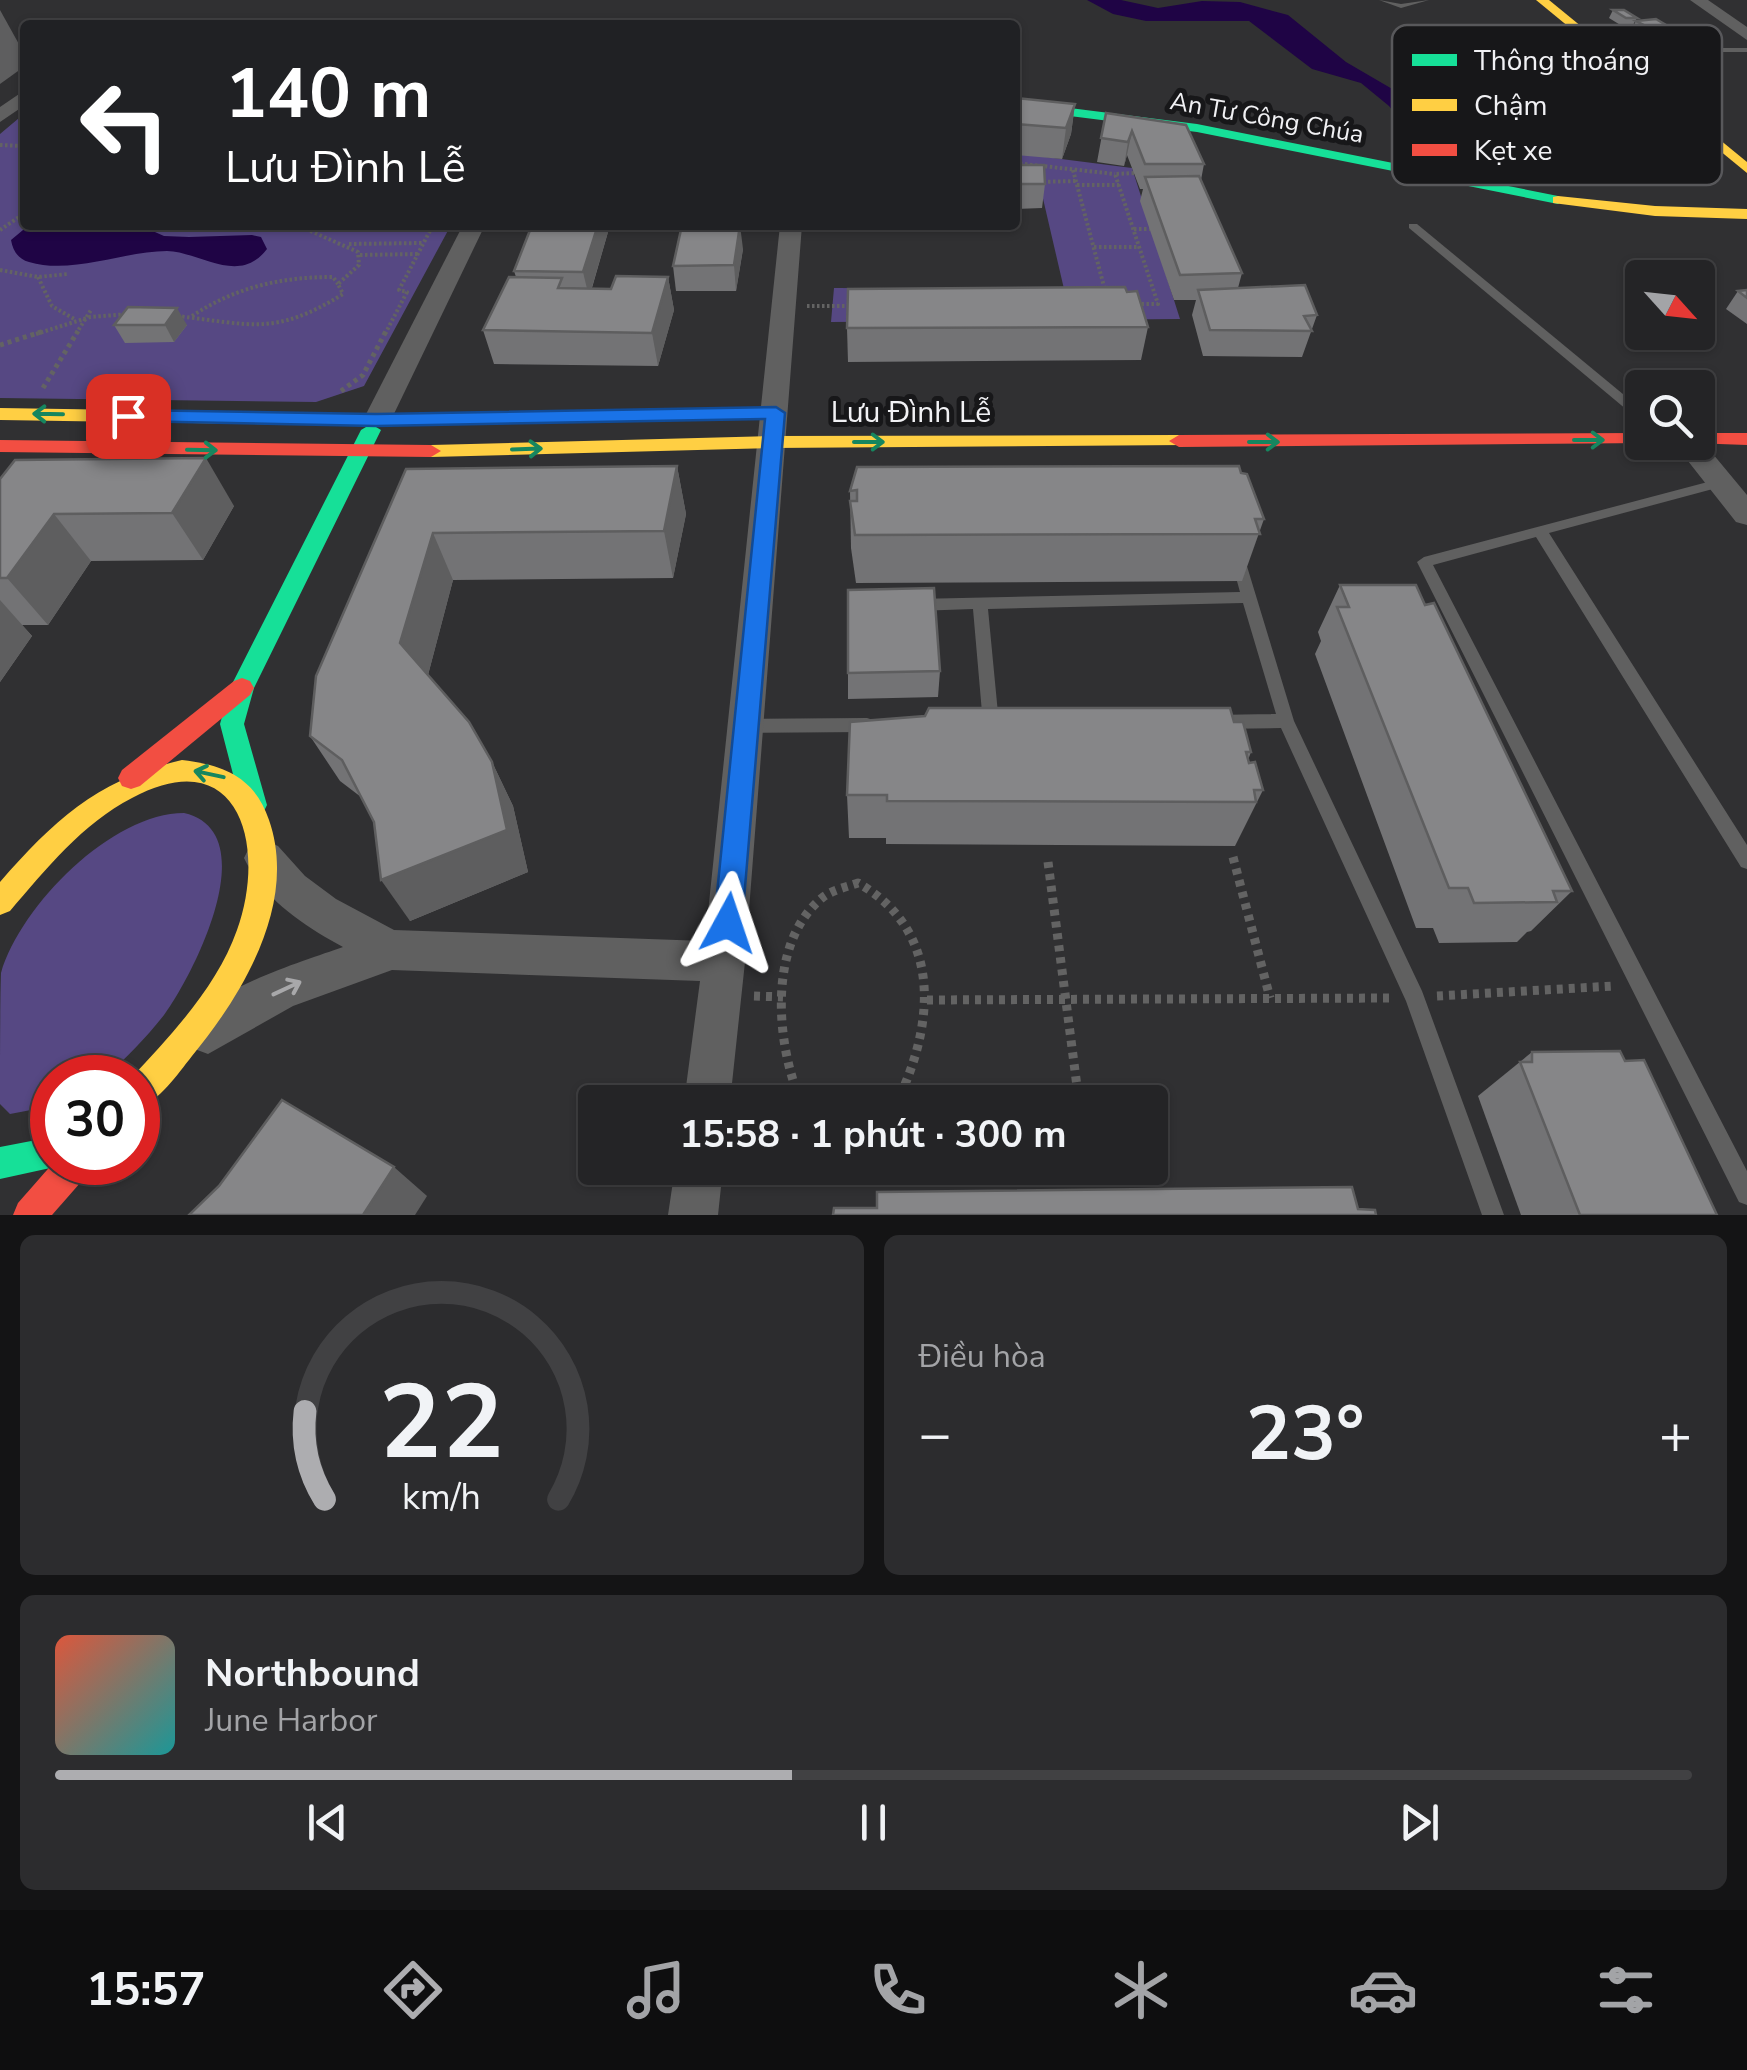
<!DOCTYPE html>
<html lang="vi">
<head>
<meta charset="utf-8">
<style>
	body { margin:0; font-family:"Nunito Sans",sans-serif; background:#2c2c2e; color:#f1f3f6; height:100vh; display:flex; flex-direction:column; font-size:38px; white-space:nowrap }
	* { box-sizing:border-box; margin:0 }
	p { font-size:32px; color:#a3a4a7 }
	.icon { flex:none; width:55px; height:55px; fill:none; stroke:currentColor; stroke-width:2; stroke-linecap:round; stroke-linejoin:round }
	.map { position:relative; height:1215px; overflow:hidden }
	.drawer { display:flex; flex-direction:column; gap:20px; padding:20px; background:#141415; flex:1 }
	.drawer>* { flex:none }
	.guide { position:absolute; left:20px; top:20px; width:1000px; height:210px; border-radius:10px; box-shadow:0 2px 8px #0004,0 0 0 2px #414143; background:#202124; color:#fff; overflow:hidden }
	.needle { width:65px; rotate:117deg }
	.buttons { position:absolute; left:1625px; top:260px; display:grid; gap:20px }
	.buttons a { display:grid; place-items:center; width:90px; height:90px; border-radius:10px; background:#242426; box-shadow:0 2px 8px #0004,0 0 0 2px #414143; font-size:50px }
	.speed { position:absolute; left:30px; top:1055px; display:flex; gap:20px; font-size:50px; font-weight:700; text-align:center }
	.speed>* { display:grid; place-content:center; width:130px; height:130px; border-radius:50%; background:#242426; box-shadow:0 2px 8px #0004,0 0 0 2px #414143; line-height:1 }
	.speed .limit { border:15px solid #d22; background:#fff; color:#111 }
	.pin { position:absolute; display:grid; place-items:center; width:85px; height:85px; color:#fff; margin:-42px; border-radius:20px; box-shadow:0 5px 15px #0006 }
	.me { position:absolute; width:110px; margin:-55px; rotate:5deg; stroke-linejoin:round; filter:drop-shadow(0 0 8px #0008) }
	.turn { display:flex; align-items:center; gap:35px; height:210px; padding:0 40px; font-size:45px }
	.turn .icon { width:130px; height:130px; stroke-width:2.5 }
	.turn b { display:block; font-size:70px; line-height:85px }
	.big { font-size:75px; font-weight:700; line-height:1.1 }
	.drawer .tile { flex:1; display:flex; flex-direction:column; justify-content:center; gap:15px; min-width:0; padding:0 35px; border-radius:15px; background:#2c2c2e }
	.drawer .dial { align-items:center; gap:0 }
	.dial svg { height:260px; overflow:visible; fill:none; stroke:#414143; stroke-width:7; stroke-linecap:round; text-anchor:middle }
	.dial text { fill:#f1f3f6; stroke:none }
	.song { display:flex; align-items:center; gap:30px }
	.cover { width:120px; height:120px; border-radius:15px; background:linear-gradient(135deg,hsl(10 70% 55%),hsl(180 70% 35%)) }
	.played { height:10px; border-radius:5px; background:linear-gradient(90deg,#adadb0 45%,#414143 45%) }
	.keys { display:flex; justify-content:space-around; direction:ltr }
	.heat { display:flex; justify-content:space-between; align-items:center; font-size:55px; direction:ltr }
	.drawer .tiles { flex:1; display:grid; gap:20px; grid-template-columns:1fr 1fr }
	.tile:last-child { grid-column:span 2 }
	.trip { position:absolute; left:578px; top:1085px; width:590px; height:100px; border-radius:10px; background:#242426; box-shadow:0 2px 8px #0004,0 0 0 2px #414143; font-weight:700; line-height:100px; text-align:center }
	.tabs { display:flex; height:160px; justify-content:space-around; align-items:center; background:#0e0e0f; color:#a3a4a7 }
	.tabs .icon { width:70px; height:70px }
	.tabs .current { color:#adadb0 }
	.tabs b { font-size:45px; color:#f1f3f6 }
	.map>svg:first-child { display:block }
	.green { fill:#564883 }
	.water { fill:#1f0445 }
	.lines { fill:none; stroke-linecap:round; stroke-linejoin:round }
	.path-far2 { stroke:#636363; stroke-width:4; stroke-dasharray:2.5 2.5; stroke-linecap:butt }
	.path-far1 { stroke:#636363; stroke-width:5; stroke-dasharray:4 4; stroke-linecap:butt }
	.path { stroke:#636363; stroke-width:9; stroke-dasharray:6 6; stroke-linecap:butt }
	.lane { fill:#606060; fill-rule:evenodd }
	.street { fill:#606060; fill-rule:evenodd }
	.fast { fill:#16e098; fill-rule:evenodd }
	.slow { fill:#ffcf43; fill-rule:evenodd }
	.jam { fill:#f24e42; fill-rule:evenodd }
	.wall { fill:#737375 }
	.shaded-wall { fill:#5e5e5f }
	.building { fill:#868688; stroke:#5e5e5f; stroke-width:2.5 }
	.oneway { stroke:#16865f }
	.oneway2 { stroke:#a8a8aa }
	.route { fill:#1a73e8; stroke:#114b97; stroke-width:2.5 }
	.labels { text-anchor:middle; stroke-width:10; stroke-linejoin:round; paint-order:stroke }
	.far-street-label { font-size:25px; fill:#f1f1f4; stroke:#171719 }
	.street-label { font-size:30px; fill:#f1f1f4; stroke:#171719 }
	.key { fill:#171719; stroke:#58585b; stroke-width:2.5 }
	.key-label { font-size:28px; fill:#f1f1f4 }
</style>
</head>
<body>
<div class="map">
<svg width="1747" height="1215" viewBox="0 0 1747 1215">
	<rect width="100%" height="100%" fill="#303032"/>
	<g class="green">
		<path d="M25,113V225H451L364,386L316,402L0,398V134Z"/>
		<path d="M1015,153L1132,168L1180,319L831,322L834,288L1064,289L1041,190L1015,189Z"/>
		<path d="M184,813C266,832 194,974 164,1015C146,1038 126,1058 105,1077L52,1078V1106L10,1114L0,1104C0,1072 0,1000 1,973C21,905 112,813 184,813Z"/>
	</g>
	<g class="water">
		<path d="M1087,0H1121L1158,8L1202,1L1240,2L1288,15L1346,62L1418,104L1515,109L1648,96L1662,108L1559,119L1433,118L1447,134L1414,137L1389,106L1361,83L1312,69L1249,21H1146L1113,14Z"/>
		<path d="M29,225H139L164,236L189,237L252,235L261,237L267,249C239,286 201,252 167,251C124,251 72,275 29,262C18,259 13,251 11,240Z"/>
	</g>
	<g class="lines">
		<g class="path-far2">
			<path d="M0,145L23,146"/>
			<path d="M1015,163L1115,174"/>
			<path d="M1073,170L1106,294"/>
			<path d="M1134,173L1115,174L1158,304H1137"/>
			<path d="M1038,182L1077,181"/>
			<path d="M1077,185H1119"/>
			<path d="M1134,229H1150"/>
			<path d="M0,230L25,213"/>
			<path d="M349,244L423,243"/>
			<path d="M1094,247H1139"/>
			<path d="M360,255L418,254"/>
			<path d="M0,270L38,277L68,274"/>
			<path d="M38,277L52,306L76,320"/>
			<path d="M807,306H854"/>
			<path d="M177,316C250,324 274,337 343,294L338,284L359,265L358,252L297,225"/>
			<path d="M192,316C236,287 281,277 333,277L338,284"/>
			<path d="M36,334L90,317L129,314"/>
			<path d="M76,334L91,310"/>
			<path d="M385,334L407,292L399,290L433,225"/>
		</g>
		<g class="path-far1">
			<path d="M0,345L44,331"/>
			<path d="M43,388L78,331"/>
			<path d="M341,391L363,375L386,331"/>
		</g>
		<g class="path">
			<path d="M1233,857L1270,998"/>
			<path d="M1048,862L1079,1102"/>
			<path d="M754,996L783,997"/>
			<path d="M1437,996L1614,986"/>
			<path d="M927,1000L1389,998"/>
			<path d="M801,1102C776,1044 767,943 822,898C832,890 846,887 858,883C943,931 935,1024 897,1102"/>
			<path d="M1087,1168L1090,1187"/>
		</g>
		<g class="lane">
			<path d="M1379,0L1401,4L1429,0L1401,8Z"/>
			<rect x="1636" y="48" width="111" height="4"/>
			<path d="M1409,224H1417L1641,409V415H1633L1409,228Z"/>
			<path d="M1719,479L1724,480L1726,483L1724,486L1549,533L1747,845V869L1741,867L1536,537L1433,565L1747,1171V1205L1739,1202L1417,562L1424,557Z"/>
			<path d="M1239,558L1246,563L1294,721L1422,991L1504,1215H1482L1406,1001L1281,728L1215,729L1209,727L1207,722L1209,717L1215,715L1276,714L1243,603L988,609L999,724L997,729L991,731L985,729L983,724L973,609L916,611L909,605L916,599L1240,592L1232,563Z"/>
			<path d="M867,718L873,720L875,725L873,730L867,732L746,733L740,731L738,726L740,721L746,719Z"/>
		</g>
		<g class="street">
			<path d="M1690,0H1708L1747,27V40Z"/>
			<path d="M25,90V105L0,122V107Z"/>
			<path d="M463,225H485L391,420L387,426H367L363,420Z"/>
			<path d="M780,225H802L745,962L730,1102H684L700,981L392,970L293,1006L208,1054L192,1048L186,1032C203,991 301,962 343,947C304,926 263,899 244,858L250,846L264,840L278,846L305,876L336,899L394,930L705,941Z"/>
			<path d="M1698,436L1747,495V525L1736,522L1673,442H1698Z"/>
			<path d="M675,1168H723L718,1215H668Z"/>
		</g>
		<g class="fast">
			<path d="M1015,101L1197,124L1558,196L1565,200L1558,204L1197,132L1015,109Z"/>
			<path d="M371,424L381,430L254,688L244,724L267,805L263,813L254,816L245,813L241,805L220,724L230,688L361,430Z"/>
			<path d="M52,1137V1162L64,1165L0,1179V1147Z"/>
		</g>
		<g class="slow">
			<path d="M1536,0H1549L1747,162V173Z"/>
			<path d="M1558,196L1655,206L1747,209V219L1655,216L1553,203V197Z"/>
			<path d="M0,408L377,414L596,410L605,416L596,422L377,426L0,420Z"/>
			<path d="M1179,435L1189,441L1186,445L771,448L431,457L421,451L431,445L771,436Z"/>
			<path d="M182,760C225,765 255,778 269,820C298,903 243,994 192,1056C177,1075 160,1100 138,1109V1078H131C171,1035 217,987 237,930C267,847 240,740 132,798C82,824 46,869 10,911L0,915V882C55,819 99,779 182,760Z"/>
		</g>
		<g class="jam">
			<path d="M0,44L25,46V54L0,52Z"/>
			<path d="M1642,433V442L1649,443L1179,447L1169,441L1179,435Z"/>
			<path d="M1698,433H1747V445L1691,443L1698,442Z"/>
			<path d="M0,440L431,445L441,451L431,457L0,452Z"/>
			<path d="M242,678L250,681L254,688L250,695L140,786L131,789L122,786L118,778L122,770L234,681Z"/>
			<path d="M54,1162H92L88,1174L52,1215H13L18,1203Z"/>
		</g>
	</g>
	<g class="wall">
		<path d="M1613,10L1637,18L1633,25L1622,26L1609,18Z"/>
		<path d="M1636,21L1662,32L1642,34L1632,28Z"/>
		<path d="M1015,98L1075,104L1071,134L1062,159L1015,155Z"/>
		<path d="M1106,113L1204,164L1201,180L1242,273L1238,288L1317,315L1302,357L1203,356L1192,315L1196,300H1174L1140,201L1143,189H1140L1127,155L1124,166L1097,162Z"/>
		<path d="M1015,165L1045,184L1042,208L1015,209Z"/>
		<path d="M608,232L592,288L611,289L668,277L674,310L658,366L494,364L483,330L516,277L514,271Z"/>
		<path d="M743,249L736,291H676L673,266Z"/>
		<path d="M1747,290V324L1726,309L1738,291Z"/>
		<path d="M1127,292L1148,327L1141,360L848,362L847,328Z"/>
		<path d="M114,325H187L174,342L125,343Z"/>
		<path d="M677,466L686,514L673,578L453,580L428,675L492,762L513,806L528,872L410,921L374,822L361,797L340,781L310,736L406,469Z"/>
		<path d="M1241,473L1264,519L1242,581L856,583L851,548L850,491Z"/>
		<path d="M0,479L234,506L203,560L91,561L48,625H22L32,636L0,682Z"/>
		<path d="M1340,585L1572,891L1531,931L1527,932L1517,942L1439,943L1433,928H1416L1315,654L1321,641L1318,632Z"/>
		<path d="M940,671L938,697L848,699V673Z"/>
		<path d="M1234,722L1251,752L1248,760L1263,790L1235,846L886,844V838H849L847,795Z"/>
		<path d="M1532,1052L1625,1061L1717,1215H1521L1478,1096Z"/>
	</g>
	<g class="shaded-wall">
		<path d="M0,10L25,55V66L0,84Z"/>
		<path d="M1666,25L1662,32L1642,34L1646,26Z"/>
		<path d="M1075,104L1071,134L1062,159L1066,128Z"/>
		<path d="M1132,131L1127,155L1124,166L1128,142Z"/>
		<path d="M598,225H607L608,232L589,297L583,272Z"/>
		<path d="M740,225L743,249L736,291L734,265Z"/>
		<path d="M668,277L674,310L658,366L652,333Z"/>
		<path d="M177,308L187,325L174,342L165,325Z"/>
		<path d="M206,458L234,506L203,560L172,513Z"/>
		<path d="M677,466L686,514L673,578L664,531Z"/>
		<path d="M54,514L91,561L48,625L7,578Z"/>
		<path d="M433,533L453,580L424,690L400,643Z"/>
		<path d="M0,600L32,636L0,682Z"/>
		<path d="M492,762L513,806L528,872L410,921L381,880Z"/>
		<path d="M394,1167L427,1196L415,1215H363Z"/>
	</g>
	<g class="building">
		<path d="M1613,10H1624L1637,18H1626Z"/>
		<path d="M1656,19L1666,25L1646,26L1636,21Z"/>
		<path d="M1015,98L1075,104L1066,128L1015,124Z"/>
		<path d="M1106,113L1186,125L1204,164H1145L1132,131L1128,142L1101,138Z"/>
		<path d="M1015,165H1044L1045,184H1015Z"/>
		<path d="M1199,176L1242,273L1180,275L1145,177Z"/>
		<path d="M532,225H598L583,272L514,271Z"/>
		<path d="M682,225H740L734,265L673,266Z"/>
		<path d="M616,276L668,277L652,333L483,330L509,277L562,278L558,288L611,289Z"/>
		<path d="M1305,285L1317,315L1304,316L1312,331L1210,330L1198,290Z"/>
		<path d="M1125,287L1127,292L1137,291L1148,327L847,328L848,289Z"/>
		<path d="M1747,290V298L1738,291Z"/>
		<path d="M128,307L177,308L165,325H114Z"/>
		<path d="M206,458L172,513L54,514L7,578H0V479L15,460Z"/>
		<path d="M677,466L664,531L433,533L400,643L469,722L492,762L507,830L381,880L374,822L342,760L310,736L316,676L406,469Z"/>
		<path d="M1239,466L1241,473L1247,474L1264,519H1255L1260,534L855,535L850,501H857V490L850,491L857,467Z"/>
		<path d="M1340,585H1416L1425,605L1434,603L1572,891H1553L1557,902L1474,903L1468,888H1449L1337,607H1349Z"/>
		<path d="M934,588L940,671L848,673V590Z"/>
		<path d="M929,708H1230L1234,722H1243L1251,752H1246L1249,763L1255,762L1263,790H1254L1256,802L887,801V795H847L850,722L925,716Z"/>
		<path d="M1620,1051L1625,1061L1644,1060L1717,1215H1580L1520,1062H1532V1052Z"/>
		<path d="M282,1100L394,1167L363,1215H189L219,1186Z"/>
		<path d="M1352,1187L1358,1209L1375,1210L1376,1215H833L834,1208H877V1192Z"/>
	</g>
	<defs><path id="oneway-shaft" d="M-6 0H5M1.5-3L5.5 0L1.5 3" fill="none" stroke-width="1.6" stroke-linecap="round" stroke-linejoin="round" transform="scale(2.5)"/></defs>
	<g class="oneway">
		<use href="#oneway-shaft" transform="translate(48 414) rotate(-179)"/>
		<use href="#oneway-shaft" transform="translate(1589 440)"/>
		<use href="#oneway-shaft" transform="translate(869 442)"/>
		<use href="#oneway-shaft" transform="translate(1264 442)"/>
		<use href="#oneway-shaft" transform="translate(527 449) rotate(-2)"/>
		<use href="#oneway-shaft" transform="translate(202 450) rotate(1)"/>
		<use href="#oneway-shaft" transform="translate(209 774) rotate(-168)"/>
	</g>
	<use class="oneway2" href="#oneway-shaft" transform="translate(287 988) rotate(-25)"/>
	<path class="route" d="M776,407L785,413L742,923L738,932L728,936L718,932L714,923L765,419L376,426L128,421L119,416L128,410L376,414Z"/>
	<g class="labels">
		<g class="far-street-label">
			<text transform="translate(1267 117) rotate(10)" y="9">An Tư Công Chúa</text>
		</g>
		<g class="street-label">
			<text x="911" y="422">Lưu Đình Lễ</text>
		</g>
	</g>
	<rect x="1392" y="25" width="330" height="160" rx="15" class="key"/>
	<rect x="1412" y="54" width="45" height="12" fill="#16e098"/>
	<rect x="1412" y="99" width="45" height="12" fill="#ffcf43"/>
	<rect x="1412" y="144" width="45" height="12" fill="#f24e42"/>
	<g class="key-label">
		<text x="1474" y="70">Thông thoáng</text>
		<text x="1474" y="115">Chậm</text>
		<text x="1474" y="160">Kẹt xe</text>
	</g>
</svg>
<div class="buttons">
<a><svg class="needle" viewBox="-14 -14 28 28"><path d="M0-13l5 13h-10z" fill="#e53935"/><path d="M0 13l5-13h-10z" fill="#a3a4a7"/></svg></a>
<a><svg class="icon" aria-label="search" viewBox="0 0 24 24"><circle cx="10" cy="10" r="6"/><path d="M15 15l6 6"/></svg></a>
</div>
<div class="speed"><div class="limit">30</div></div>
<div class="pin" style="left:128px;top:416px;background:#d93025"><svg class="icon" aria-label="arrive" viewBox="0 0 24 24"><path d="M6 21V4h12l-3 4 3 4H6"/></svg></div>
<svg class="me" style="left:728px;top:923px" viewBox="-20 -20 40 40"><path d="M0-17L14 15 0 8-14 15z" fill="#1a73e8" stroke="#fff" stroke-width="4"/></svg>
<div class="trip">15:58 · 1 phút · 300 m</div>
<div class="guide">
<div class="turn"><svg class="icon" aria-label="left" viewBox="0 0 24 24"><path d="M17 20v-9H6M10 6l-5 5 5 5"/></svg><div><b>140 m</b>Lưu Đình Lễ</div></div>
</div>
</div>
<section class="drawer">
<div class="tiles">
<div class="tile dial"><svg viewBox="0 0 100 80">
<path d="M14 69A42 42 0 1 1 86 69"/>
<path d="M14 69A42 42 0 0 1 8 42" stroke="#adadb0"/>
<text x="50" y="56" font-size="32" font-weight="700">22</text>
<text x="50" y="72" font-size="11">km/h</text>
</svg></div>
<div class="tile"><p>Điều hòa</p>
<div class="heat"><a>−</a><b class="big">23°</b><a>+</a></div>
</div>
<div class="tile">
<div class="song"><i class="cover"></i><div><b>Northbound</b><p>June Harbor</p></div></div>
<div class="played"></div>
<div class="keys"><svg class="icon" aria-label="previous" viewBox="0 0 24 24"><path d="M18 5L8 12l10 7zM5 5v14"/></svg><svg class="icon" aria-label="pause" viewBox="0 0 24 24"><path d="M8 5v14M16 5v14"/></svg><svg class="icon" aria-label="next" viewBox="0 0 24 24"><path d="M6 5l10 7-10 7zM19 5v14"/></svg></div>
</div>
</div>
</section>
<nav class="tabs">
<b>15:57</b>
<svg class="icon current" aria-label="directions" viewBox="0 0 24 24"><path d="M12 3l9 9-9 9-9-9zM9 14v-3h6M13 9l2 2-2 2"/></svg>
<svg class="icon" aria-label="music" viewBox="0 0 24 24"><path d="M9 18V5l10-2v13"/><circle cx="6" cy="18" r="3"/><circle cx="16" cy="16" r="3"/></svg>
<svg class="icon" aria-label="phone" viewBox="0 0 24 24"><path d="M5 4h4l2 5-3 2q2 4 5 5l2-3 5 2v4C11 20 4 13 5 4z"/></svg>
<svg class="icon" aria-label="climate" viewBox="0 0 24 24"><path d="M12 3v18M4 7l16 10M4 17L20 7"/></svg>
<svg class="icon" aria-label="car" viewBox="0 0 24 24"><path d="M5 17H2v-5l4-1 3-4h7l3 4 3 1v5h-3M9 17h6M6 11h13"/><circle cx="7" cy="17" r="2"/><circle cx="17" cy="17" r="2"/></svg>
<svg class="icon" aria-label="filters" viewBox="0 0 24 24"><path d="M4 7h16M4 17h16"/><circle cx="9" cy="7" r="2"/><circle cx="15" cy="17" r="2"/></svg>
</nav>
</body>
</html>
